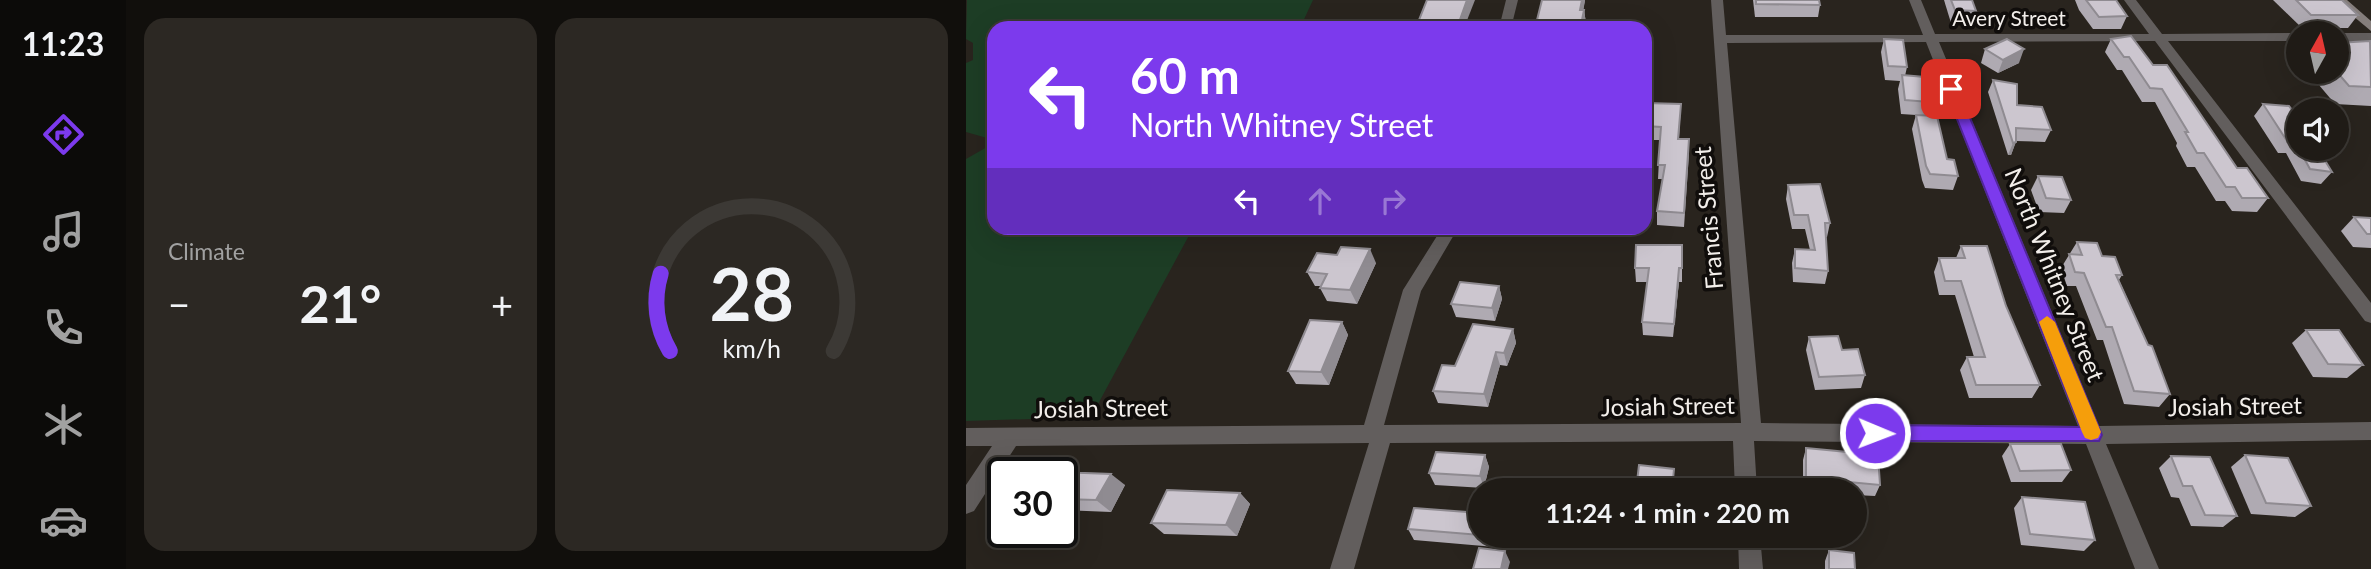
<!DOCTYPE html>
<html lang="en">
<head>
<meta charset="utf-8">
<style>
	body { margin:0; font-family:Lato,sans-serif; background:#2c2823; color:#f1f3f6; height:100vh; display:flex; flex-direction:column; font-size:26px; white-space:nowrap }
	* { box-sizing:border-box; margin:0 }
	p { font-size:23px; color:#a1a1a1 }
	.icon { flex:none; width:38px; height:38px; fill:none; stroke:currentColor; stroke-width:2; stroke-linecap:round; stroke-linejoin:round }
	.map { position:relative; flex:1; overflow:hidden }
	.drawer { display:flex; flex-direction:column; gap:18px; padding:18px; background:#110f0c; width:840px }
	.drawer>* { flex:none }
	.top-card { position:absolute; left:21px; top:21px; width:665px; height:214px; border-radius:21px; box-shadow:0 7px 28px #0002,0 0 0 2px #3c3935; background:#7c3aed; color:#fff; overflow:hidden }
	.needle { width:46px; rotate:8deg }
	.controls { position:absolute; left:1320px; top:21px; display:grid; gap:14px }
	.controls a { display:grid; place-items:center; width:63px; height:63px; border-radius:50%; background:#1f1b16; box-shadow:0 7px 28px #0002,0 0 0 2px #3c3935; font-size:35px }
	.speed { position:absolute; left:21px; top:457px; display:flex; gap:14px; font-size:35px; font-weight:700; text-align:center }
	.speed>* { display:grid; place-content:center; width:91px; height:91px; border-radius:50%; background:#1f1b16; box-shadow:0 7px 28px #0002,0 0 0 2px #3c3935; line-height:1 }
	.speed .limit { border:4px solid #111; border-radius:10px; background:#fff; color:#111 }
	.pin { position:absolute; display:grid; place-items:center; width:60px; height:60px; color:#fff; margin:-30px; border-radius:14px; box-shadow:0 4px 10px #0006 }
	.me { position:absolute; width:77px; margin:-38px; rotate:91deg; stroke-linejoin:round; filter:drop-shadow(0 0 5px #0008) }
	.turn { display:flex; align-items:center; gap:24px; height:147px; padding:0 28px; font-size:32px }
	.turn .icon { width:91px; height:91px; stroke-width:2.5 }
	.turn b { display:block; font-size:49px; line-height:60px }
	.lanes { display:flex; align-items:center; height:66px; padding:0 28px; background:#0003; justify-content:center; gap:35px; direction:ltr }
	.lanes .off { opacity:.35 }
	.big { font-size:52px; font-weight:700; line-height:1.1 }
	.drawer .card { flex:1; display:flex; flex-direction:column; justify-content:center; gap:10px; min-width:0; padding:0 24px; border-radius:21px; background:#2c2823 }
	.drawer .dial { align-items:center; gap:0 }
	.dial svg { height:182px; overflow:visible; fill:none; stroke:#3c3935; stroke-width:7; stroke-linecap:round; text-anchor:middle }
	.dial text { fill:#f1f3f6; stroke:none }
	.heat { display:flex; justify-content:space-between; align-items:center; font-size:38px; direction:ltr }
	.drawer .tiles { flex:1; display:grid; gap:18px; grid-template-columns:repeat(2,1fr) }
	.trip { position:absolute; left:502px; top:478px; width:399px; height:70px; border-radius:35px; background:#1f1b16; box-shadow:0 7px 28px #0002,0 0 0 2px #3c3935; font-weight:700; line-height:70px; text-align:center }
	main { display:flex; flex:1; min-height:0 }
	.dock { display:flex; flex-direction:column; width:126px; justify-content:space-around; align-items:center; background:#0c0b09; color:#a1a1a1 }
	.dock .icon { width:49px; height:49px }
	.dock .active { color:#7c3aed }
	.dock b { font-size:32px; color:#f1f3f6 }
	.map>svg:first-child { display:block }
	.green { fill:#1d3d25 }
	.lines { fill:none; stroke-linecap:round; stroke-linejoin:round }
	.street { fill:#625e5d; fill-rule:evenodd }
	.secondary { fill:#857e7c; fill-rule:evenodd }
	.wall { fill:#afaab2 }
	.shaded-wall { fill:#8f8b91 }
	.building { fill:#ccc6cf; stroke:#8f8b91; stroke-width:2 }
	.route { fill:#7c3aed; stroke:#51269a; stroke-width:2 }
	.slow { fill:#f59e0b }
	.labels { text-anchor:middle; stroke-width:7; stroke-linejoin:round; paint-order:stroke }
	.far-street-label { font-size:21px; fill:#f2eeea; stroke:#100d0b }
	.street-label { font-size:24px; fill:#f2eeea; stroke:#100d0b }
</style>
</head>
<body>
<main>
<nav class="dock">
<b>11:23</b>
<svg class="icon active" aria-label="directions" viewBox="0 0 24 24"><path d="M12 3l9 9-9 9-9-9zM9 14v-3h6M13 9l2 2-2 2"/></svg>
<svg class="icon" aria-label="music" viewBox="0 0 24 24"><path d="M9 18V5l10-2v13"/><circle cx="6" cy="18" r="3"/><circle cx="16" cy="16" r="3"/></svg>
<svg class="icon" aria-label="phone" viewBox="0 0 24 24"><path d="M5 4h4l2 5-3 2q2 4 5 5l2-3 5 2v4C11 20 4 13 5 4z"/></svg>
<svg class="icon" aria-label="climate" viewBox="0 0 24 24"><path d="M12 3v18M4 7l16 10M4 17L20 7"/></svg>
<svg class="icon" aria-label="car" viewBox="0 0 24 24"><path d="M5 17H2v-5l4-1 3-4h7l3 4 3 1v5h-3M9 17h6M6 11h13"/><circle cx="7" cy="17" r="2"/><circle cx="17" cy="17" r="2"/></svg>
</nav>
<section class="drawer">
<div class="tiles">
<div class="card"><p>Climate</p>
<div class="heat"><a>−</a><b class="big">21°</b><a>+</a></div>
</div>
<div class="card dial"><svg viewBox="0 0 100 80">
<path d="M14 69A42 42 0 1 1 86 69"/>
<path d="M14 69A42 42 0 0 1 10 35" stroke="#7c3aed"/>
<text x="50" y="56" font-size="32" font-weight="700">28</text>
<text x="50" y="72" font-size="11">km/h</text>
</svg></div>
</div>
</section>
<div class="map">
<svg width="1405" height="569" viewBox="0 0 1405 569">
	<rect width="100%" height="100%" fill="#29241e"/>
	<g class="green">
		<path d="M1,0H347L334,28H28V140L0,132V63L7,60V43L0,39Z"/>
		<path d="M28,143V228H227L125,417L0,421V159Z"/>
	</g>
	<g class="lines">
		<g class="street">
			<path d="M540,0H552L545,28H533Z"/>
			<path d="M745,0H757L760,35H957L943,0H955L969,34H1183L1158,0H1170L1196,34L1332,33V41H1202L1405,303V323L1399,321L1189,41L973,42L1133,426L1405,422V440L1140,444L1193,569H1169L1120,444L788,441L791,490H769L767,441L424,443L388,569H364L403,443L50,446L8,511L0,514V485L26,446H0V428L398,425L437,290L476,228H492L455,291L418,425L775,423ZM960,42L1112,426L795,423L761,43Z"/>
			<rect x="1370" y="33" width="35" height="8"/>
			<path d="M772,536H794L797,569H773Z"/>
		</g>
		<path class="secondary" d="M1368,0H1381L1405,21V31Z"/>
	</g>
	<g class="wall">
		<path d="M461,0L498,28H455L453,20Z"/>
		<path d="M576,0H619L617,10H618L620,23L619,28H569Z"/>
		<path d="M787,0H853L854,5L852,17H789Z"/>
		<path d="M978,0H1006L1010,11L1006,24L985,23Z"/>
		<path d="M1109,0H1150L1161,16L1155,29H1127L1113,10Z"/>
		<path d="M1307,0H1376L1392,15L1382,28H1336Z"/>
		<path d="M918,39L941,67L939,76L963,102L959,115L981,159L992,176L987,190L959,188L956,180L946,129L950,115L935,114L932,89L934,81L919,80L915,52Z"/>
		<path d="M1145,39L1187,65L1271,168L1302,198L1291,212L1266,211L1259,201H1250L1229,167H1221L1210,146L1211,143L1189,102H1176L1156,70H1151L1139,52Z"/>
		<path d="M1405,42V106L1369,104L1342,72H1370Z"/>
		<path d="M1019,49L1053,63L1032,73L1015,63Z"/>
		<path d="M1027,80L1051,105L1085,130L1079,142L1050,141L1045,155H1042L1022,92Z"/>
		<path d="M715,104L713,139L723,153L718,227L691,225V211L697,179H692L694,140H679V110Z"/>
		<path d="M1297,104L1332,118V149H1353L1366,172L1355,184L1335,181L1320,153H1312L1288,116Z"/>
		<path d="M1072,176L1105,200L1098,213L1073,212L1065,190Z"/>
		<path d="M822,185L864,223L861,237H860L862,271L859,284L827,282L826,263L829,249L844,250L839,229H826L820,199Z"/>
		<path d="M1388,217L1405,218V248L1387,247L1375,231Z"/>
		<path d="M392,228H420L418,231L393,230Z"/>
		<path d="M530,228H558L557,231L531,229Z"/>
		<path d="M1111,242L1136,256L1156,275L1153,280L1204,394L1193,407L1158,404L1137,340H1131L1110,286H1101L1095,268Z"/>
		<path d="M716,245V282H713L707,337L677,335L676,322L682,282H670L669,268Z"/>
		<path d="M995,246L1040,306L1074,385L1066,398H1003L994,370L1001,357H1008L989,295H973L968,272L973,258H990Z"/>
		<path d="M410,263L391,304L361,301L354,288L355,286H349L341,272Z"/>
		<path d="M533,286L536,299L529,321L490,317L485,304Z"/>
		<path d="M376,322L382,335L363,385L330,384L322,371Z"/>
		<path d="M547,329L550,343L541,366L534,365L522,407L472,403L467,391L489,366Z"/>
		<path d="M1340,330L1397,365L1381,378L1347,377L1326,343Z"/>
		<path d="M843,337L876,350L899,375L895,388L849,390L840,350Z"/>
		<path d="M1044,444L1105,470L1096,482H1045L1036,456Z"/>
		<path d="M840,448L914,485L909,496L889,495V490H837V460Z"/>
		<path d="M519,455L523,467L518,488L469,485L463,473Z"/>
		<path d="M1279,455L1345,506L1329,517L1285,514L1265,467Z"/>
		<path d="M1205,456L1271,516L1257,527L1225,526L1213,498L1205,497L1193,468Z"/>
		<path d="M96,472L159,485L145,512L96,510Z"/>
		<path d="M274,493L284,504L271,536L198,534L185,523Z"/>
		<path d="M1056,497L1129,540L1118,551L1055,545L1048,508Z"/>
		<path d="M442,529L532,536L529,547L448,540Z"/>
		<path d="M863,550L889,569H859V561Z"/>
	</g>
	<g class="shaded-wall">
		<path d="M501,0H509L498,28H491Z"/>
		<path d="M616,0H619V1L615,23L614,10Z"/>
		<path d="M618,10L620,23L619,28H615Z"/>
		<path d="M1058,49L1053,63L1032,73L1037,60Z"/>
		<path d="M1050,142L1045,155H1042L1047,143Z"/>
		<path d="M404,249L410,263L391,304L384,290Z"/>
		<path d="M713,268V282L707,337L708,324Z"/>
		<path d="M533,286L536,299L529,321L526,308Z"/>
		<path d="M376,322L382,335L363,385L355,372Z"/>
		<path d="M547,329L550,343L541,366L538,353Z"/>
		<path d="M530,352L534,365L522,407L518,394Z"/>
		<path d="M519,455L523,467L518,488L514,476Z"/>
		<path d="M145,474L159,485L145,512L130,500Z"/>
		<path d="M274,493L284,504L271,536L260,525Z"/>
		<path d="M525,536H532L529,547Z"/>
		<path d="M539,551L544,562L542,569H535Z"/>
	</g>
	<g class="building">
		<path d="M461,0H501L491,28H466L471,20H453Z"/>
		<path d="M576,0H616L614,10H618L615,25H608L607,28H569Z"/>
		<path d="M790,0H853L854,5L790,4Z"/>
		<path d="M985,0H1006L1010,11L989,10Z"/>
		<path d="M1120,0H1150L1161,16L1133,17Z"/>
		<path d="M1330,0H1376L1392,15H1345Z"/>
		<path d="M1165,36L1187,65H1201L1271,168H1281L1302,198H1276L1269,187H1260L1238,153H1231L1219,132H1222L1196,89L1184,88L1163,57H1158L1145,39Z"/>
		<path d="M918,39L937,40L941,67L922,66Z"/>
		<path d="M1041,39L1058,49L1037,60L1019,49Z"/>
		<path d="M1404,41L1405,87L1383,86L1370,71V43Z"/>
		<path d="M936,75L959,77L963,102L939,100Z"/>
		<path d="M1027,80L1051,84V105L1076,107L1085,130L1050,128V142L1047,143Z"/>
		<path d="M680,103L715,104L712,139H723L718,213L691,211L699,165H692L695,127L679,126Z"/>
		<path d="M1297,104L1323,106L1332,118V146L1329,141H1321Z"/>
		<path d="M950,115L971,116L981,159L988,160L992,176L964,174L960,166Z"/>
		<path d="M1333,149H1352L1366,172L1344,169Z"/>
		<path d="M1072,176L1096,177L1105,200L1080,198Z"/>
		<path d="M854,184L864,223H859L862,271L829,268V249L849,250L842,215H828L822,185Z"/>
		<path d="M1388,217L1405,218V234H1401Z"/>
		<path d="M1111,242L1131,243L1136,256L1149,257L1156,275H1150L1182,345L1186,346L1204,394L1168,391L1146,327H1140L1118,273L1109,272L1103,254L1116,255Z"/>
		<path d="M670,245H716V268H713L708,324L676,322L683,268H669Z"/>
		<path d="M995,246H1021L1040,306L1074,385H1010L1001,357H1019L995,281H979L973,258H999Z"/>
		<path d="M375,247L404,249L384,290L354,288L361,274L341,272L351,253L371,255Z"/>
		<path d="M494,282L533,286L526,308L485,304Z"/>
		<path d="M344,320L376,322L355,372L322,371Z"/>
		<path d="M507,324L547,329L538,353L530,352L518,394L467,391L476,365L489,366Z"/>
		<path d="M1340,330H1373L1397,365L1362,364Z"/>
		<path d="M872,336L876,350L892,349L899,375L853,377L843,337Z"/>
		<path d="M1044,444H1095L1105,470L1054,471Z"/>
		<path d="M840,448L912,455L914,485L840,478Z"/>
		<path d="M470,452L519,455L514,476L463,473Z"/>
		<path d="M1279,455L1322,458L1345,506L1300,503Z"/>
		<path d="M1205,456L1244,457L1271,516L1239,515L1226,486H1217Z"/>
		<path d="M673,465L708,469L706,490H670Z"/>
		<path d="M92,472L145,474L130,500L96,499V472Z"/>
		<path d="M201,490L274,493L260,525L185,523Z"/>
		<path d="M1056,497L1119,502L1129,540L1064,534Z"/>
		<path d="M448,508L514,513V535L442,529Z"/>
		<path d="M513,548L539,551L535,569H507Z"/>
		<path d="M863,550L888,553L889,569H863Z"/>
	</g>
	<path class="route" d="M985,86L992,89L1136,435L1133,441H909L903,439L900,433L903,427L909,425L1114,427L979,89Z"/>
	<path class="slow" d="M1081,316L1089,322L1135,432L1132,438L1125,440L1119,438L1116,432L1073,322Z"/>
	<g class="labels">
		<g class="far-street-label">
			<text x="1043" y="26">Avery Street</text>
		</g>
		<g class="street-label">
			<text transform="translate(743 218) rotate(-95)" y="8">Francis Street</text>
			<text transform="translate(1088 275) rotate(68)" y="8">North Whitney Street</text>
			<text transform="translate(702 407) rotate(-1)" y="8">Josiah Street</text>
			<text transform="translate(1269 407) rotate(-1)" y="8">Josiah Street</text>
			<text transform="translate(135 409) rotate(-1)" y="8">Josiah Street</text>
		</g>
	</g>
</svg>
<div class="controls">
<a><svg class="needle" viewBox="-14 -14 28 28"><path d="M0-13l5 13h-10z" fill="#e53935"/><path d="M0 13l5-13h-10z" fill="#a1a1a1"/></svg></a>
<a><svg class="icon" aria-label="sound" viewBox="0 0 24 24"><path d="M4 9h4l5-4v14l-5-4H4zM17 9q2 3 0 6"/></svg></a>
</div>
<div class="speed"><div class="limit">30</div></div>
<div class="pin" style="left:985px;top:89px;background:#d93025"><svg class="icon" aria-label="arrive" viewBox="0 0 24 24"><path d="M6 21V4h12l-3 4 3 4H6"/></svg></div>
<svg class="me" style="left:909px;top:433px" viewBox="-20 -20 40 40"><circle r="17" fill="#7c3aed" stroke="#fff" stroke-width="3"/><path d="M0-11L8 9 0 5-8 9z" fill="#fff"/></svg>
<div class="trip">11:24 · 1 min · 220 m</div>
<div class="top-card">
<div class="turn"><svg class="icon" aria-label="left" viewBox="0 0 24 24"><path d="M17 20v-9H6M10 6l-5 5 5 5"/></svg><div><b>60 m</b>North Whitney Street</div></div>
<div class="lanes"><svg class="icon" aria-label="left" viewBox="0 0 24 24"><path d="M17 20v-9H6M10 6l-5 5 5 5"/></svg><svg class="icon off" aria-label="ahead" viewBox="0 0 24 24"><path d="M12 20V5M6 11l6-6 6 6"/></svg><svg class="icon off" aria-label="right" viewBox="0 0 24 24"><path d="M7 20v-9h11M14 6l5 5-5 5"/></svg></div>
</div>
</div>
</main>
</body>
</html>
